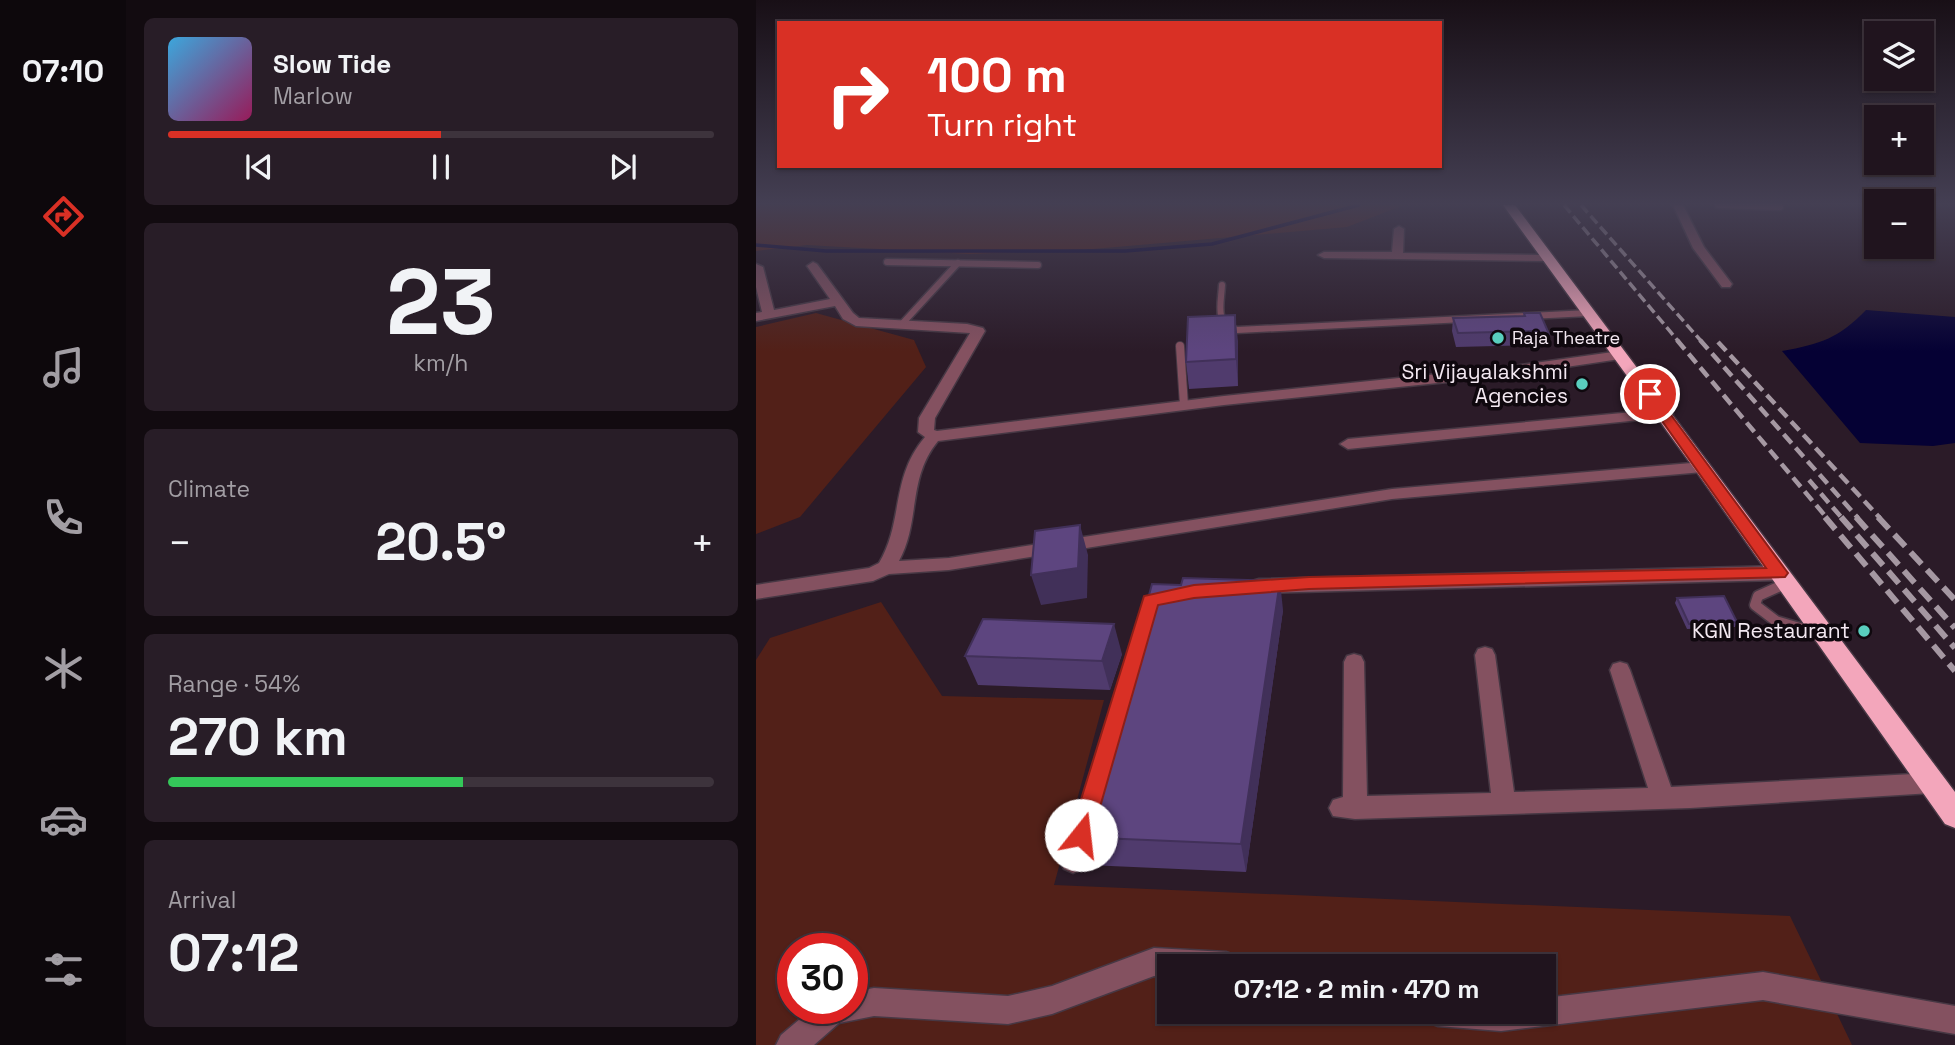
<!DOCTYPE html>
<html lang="en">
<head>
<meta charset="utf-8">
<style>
	body { margin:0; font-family:"Space Grotesk",sans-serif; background:#281d27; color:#f1f3f6; height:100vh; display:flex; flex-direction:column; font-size:26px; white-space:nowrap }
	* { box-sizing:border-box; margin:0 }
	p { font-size:23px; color:#a29ea4 }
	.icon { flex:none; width:38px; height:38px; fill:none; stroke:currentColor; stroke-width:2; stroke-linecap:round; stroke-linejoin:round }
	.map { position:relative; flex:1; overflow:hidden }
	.panel { display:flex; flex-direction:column; gap:18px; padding:18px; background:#120b10; width:630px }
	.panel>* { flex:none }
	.banner { position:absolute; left:21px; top:21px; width:665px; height:147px; border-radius:0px; box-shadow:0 2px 5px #0004,0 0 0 2px #3d333c; background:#d93025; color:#fff; overflow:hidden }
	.buttons { position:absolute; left:1108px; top:21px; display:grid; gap:14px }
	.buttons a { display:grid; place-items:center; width:70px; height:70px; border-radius:0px; background:#20141e; box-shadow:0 2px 5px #0004,0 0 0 2px #3d333c; font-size:35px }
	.speed { position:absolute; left:21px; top:933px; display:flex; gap:14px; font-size:35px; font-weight:700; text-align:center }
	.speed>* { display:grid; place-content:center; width:91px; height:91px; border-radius:50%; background:#20141e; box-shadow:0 2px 5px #0004,0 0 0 2px #3d333c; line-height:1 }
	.speed .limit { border:10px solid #d22; background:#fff; color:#111 }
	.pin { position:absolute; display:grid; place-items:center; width:60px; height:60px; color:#fff; margin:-30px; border:4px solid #fff; border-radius:50%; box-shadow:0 2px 7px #0007 }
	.me { position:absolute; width:77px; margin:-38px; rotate:16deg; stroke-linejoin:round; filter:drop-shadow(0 0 5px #0008) }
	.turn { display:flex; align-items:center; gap:24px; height:147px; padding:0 35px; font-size:32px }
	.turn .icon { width:91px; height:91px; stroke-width:2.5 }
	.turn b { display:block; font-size:49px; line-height:60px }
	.big { font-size:52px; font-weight:600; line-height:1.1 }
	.panel .tile { flex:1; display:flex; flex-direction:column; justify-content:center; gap:10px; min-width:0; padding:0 24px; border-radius:10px; background:#281d27 }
	.panel .dial { align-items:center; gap:0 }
	.dial b { font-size:91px; line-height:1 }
	.song { display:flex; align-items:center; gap:21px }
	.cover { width:84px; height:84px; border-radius:10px; background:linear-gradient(135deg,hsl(200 70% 55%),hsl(330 70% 35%)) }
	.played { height:7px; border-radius:4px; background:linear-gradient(90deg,#d93025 50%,#3d333c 50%) }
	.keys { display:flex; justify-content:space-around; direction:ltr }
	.heat { display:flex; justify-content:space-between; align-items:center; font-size:38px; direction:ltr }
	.charge { height:10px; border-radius:5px; background:linear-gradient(90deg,#34c759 54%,#3d333c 0) }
	.trip { position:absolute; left:401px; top:954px; width:399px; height:70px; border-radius:0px; background:#20141e; box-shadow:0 2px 5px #0004,0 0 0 2px #3d333c; font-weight:600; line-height:70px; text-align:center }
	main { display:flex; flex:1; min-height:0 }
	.tabs { display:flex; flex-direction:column; width:126px; justify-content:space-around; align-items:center; background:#0d080c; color:#a29ea4 }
	.tabs .icon { width:49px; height:49px }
	.tabs .on { color:#d93025 }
	.tabs b { font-size:32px; color:#f1f3f6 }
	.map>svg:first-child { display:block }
	.green { fill:#522018; fill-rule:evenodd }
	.water { fill:#050134 }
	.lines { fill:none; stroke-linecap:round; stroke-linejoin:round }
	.stream { stroke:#050134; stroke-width:3.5 }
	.lane-far2-casing { stroke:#473844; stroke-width:9 }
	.lane-far1-casing { stroke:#473844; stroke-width:10 }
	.lane-casing { stroke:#473844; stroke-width:13 }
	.street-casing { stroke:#473844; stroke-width:3 }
	.highway-casing { stroke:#473844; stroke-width:3 }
	.lane-far2 { stroke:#845160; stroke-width:6 }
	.lane-far1 { stroke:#845160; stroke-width:8 }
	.lane { stroke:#845160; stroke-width:10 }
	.street { fill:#845160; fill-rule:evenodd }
	.highway { fill:#f3a6bb; fill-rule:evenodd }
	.rail-far2 { stroke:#a598a2; stroke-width:3.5; stroke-dasharray:10 4.5; stroke-linecap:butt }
	.rail-far1 { stroke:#a598a2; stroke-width:4.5; stroke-dasharray:12 6; stroke-linecap:butt }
	.rail { stroke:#a598a2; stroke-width:6; stroke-dasharray:16 8; stroke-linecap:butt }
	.wall { fill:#503b6d }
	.shaded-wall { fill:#413059 }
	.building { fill:#5d457f; stroke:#413059; stroke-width:2 }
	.route { fill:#d93025; stroke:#8d1f18; stroke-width:2 }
	.poi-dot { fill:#59cebe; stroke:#0f080e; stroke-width:2.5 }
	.labels { text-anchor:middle; stroke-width:7; stroke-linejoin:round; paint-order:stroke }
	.far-poi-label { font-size:18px; fill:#f3e8f1; stroke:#0f080e; text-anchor:start }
	.poi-label { font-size:21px; fill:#f3e8f1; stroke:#0f080e; text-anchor:end }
</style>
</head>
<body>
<main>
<nav class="tabs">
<b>07:10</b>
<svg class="icon on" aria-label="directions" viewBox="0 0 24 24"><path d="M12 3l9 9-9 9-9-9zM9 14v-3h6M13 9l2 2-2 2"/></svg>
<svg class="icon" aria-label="music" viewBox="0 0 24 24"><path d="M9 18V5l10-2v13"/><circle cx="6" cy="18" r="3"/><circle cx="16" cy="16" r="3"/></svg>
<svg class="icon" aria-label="phone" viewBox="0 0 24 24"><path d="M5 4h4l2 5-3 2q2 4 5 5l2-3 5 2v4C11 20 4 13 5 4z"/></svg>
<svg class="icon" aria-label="climate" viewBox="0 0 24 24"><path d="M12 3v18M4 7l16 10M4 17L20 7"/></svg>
<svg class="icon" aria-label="car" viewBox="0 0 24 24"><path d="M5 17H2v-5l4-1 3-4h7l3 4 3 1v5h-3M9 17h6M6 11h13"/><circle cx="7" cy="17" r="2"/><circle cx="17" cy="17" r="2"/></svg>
<svg class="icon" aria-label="filters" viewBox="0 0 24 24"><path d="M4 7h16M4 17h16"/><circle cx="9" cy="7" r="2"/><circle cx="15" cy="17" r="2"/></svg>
</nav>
<section class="panel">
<div class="tile">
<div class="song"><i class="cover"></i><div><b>Slow Tide</b><p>Marlow</p></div></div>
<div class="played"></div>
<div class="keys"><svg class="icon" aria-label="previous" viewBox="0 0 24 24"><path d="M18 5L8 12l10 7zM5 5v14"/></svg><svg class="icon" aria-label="pause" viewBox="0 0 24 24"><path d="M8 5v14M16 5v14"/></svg><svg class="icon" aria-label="next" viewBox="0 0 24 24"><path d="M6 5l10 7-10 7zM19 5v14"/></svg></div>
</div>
<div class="tile dial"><b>23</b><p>km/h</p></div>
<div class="tile"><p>Climate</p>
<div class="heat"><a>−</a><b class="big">20.5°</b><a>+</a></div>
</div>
<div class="tile"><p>Range · 54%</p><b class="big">270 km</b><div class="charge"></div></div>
<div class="tile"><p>Arrival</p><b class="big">07:12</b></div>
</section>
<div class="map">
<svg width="1199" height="1045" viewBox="0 0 1199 1045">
	<rect width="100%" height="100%" fill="#2b1b28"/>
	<g class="green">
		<path d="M0,205H648L591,227L337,249L213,254L51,245L0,251Z"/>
		<path d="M60,313L158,340L170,367L44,517L0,534V327Z"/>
		<path d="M125,602L186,696L348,700L298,885L1034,916L1096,1045H0V660L14,638ZM37,948H96V1008H37ZM413,966H788V1012H413Z"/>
	</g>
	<path class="water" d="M1110,310L1199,317V443L1177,446L1104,443L1026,351C1065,344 1083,338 1110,310Z"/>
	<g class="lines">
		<path class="stream" d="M0,245L70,251H369L456,244L603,205"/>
		<defs>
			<g id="lane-far2">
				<path d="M962,205L1024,207"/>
				<path d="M131,262L282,265"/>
				<path d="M466,285C465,305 458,324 481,330L833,313"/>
				<path d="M145,325L202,263"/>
			</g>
			<path id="lane-far1" d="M424,346L428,405"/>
			<path id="lane" d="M1031,583L1002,596L999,605L1020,621L1064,634"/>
			<g id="street">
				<path d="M917,205H927L948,247L976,284L974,287H966L937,248Z"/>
				<path d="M643,226L648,229L647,253L790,255L796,258L790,261L568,258L562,255L568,252H636L638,229Z"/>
				<path d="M57,262L61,264L97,313L103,318L211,324L227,328L229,331L179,418L178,430L181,431L468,396L750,367L864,351L871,355L864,359L750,376L468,405L182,441C151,479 165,520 143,561L193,558L636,489L947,462L955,467L947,472L636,499L193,570L133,574L117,581L0,599V585L113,568L123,563C148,521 134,478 169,437L162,432L163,418L214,333L100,326L87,319L79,306L0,321V313L6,312L0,287V264L7,267L18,310L74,299L51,266Z"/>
				<path d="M909,409L917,414L914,417L592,449L584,444L592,439Z"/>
				<path d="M1023,566L1030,568L1032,573L1030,578L1023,580L503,593L496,591L494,586L496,581L503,579Z"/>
				<path d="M729,647L736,649L739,655L758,792L892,788L854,670L857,664L864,662L871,664L874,670L915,787L1176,773L1184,776L1188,783L1184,790L1176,793L934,808L599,819L577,816L573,808L577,800L587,797L588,662L591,656L598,654L605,656L608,662L611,796L735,793L719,655L722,649Z"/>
				<path d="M329,810L338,813L341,821L326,869L317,873L308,869L304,861L320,813Z"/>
				<path d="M398,948L470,952L480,956L484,966H413V977L398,976L296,1014L252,1024L118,1016L83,1023L58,1045H20L25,1035L57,1008H96V992L118,988L252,996L296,986Z"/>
				<path d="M1007,972L1199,1006V1034L1007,1000L745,1031L682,1026L672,1022L668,1012H788V998Z"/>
			</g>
			<path id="highway" d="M747,205H759L1199,792V828L1189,824L940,471Z"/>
		</defs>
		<use href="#lane-far2" class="lane-far2-casing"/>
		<use href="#lane-far1" class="lane-far1-casing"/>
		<use href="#lane" class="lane-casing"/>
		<use href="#street" class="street-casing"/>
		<use href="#highway" class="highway-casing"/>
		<use href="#lane-far2" class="lane-far2"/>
		<use href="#lane-far1" class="lane-far1"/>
		<use href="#lane" class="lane"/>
		<use href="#street" class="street"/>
		<use href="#highway" class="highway"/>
		<g class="rail-far2">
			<path d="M808,205L923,342"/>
			<path d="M825,205L946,342"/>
		</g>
		<g class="rail-far1">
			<path d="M921,340L1071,518"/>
			<path d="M944,340L1102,518"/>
			<path d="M962,342L1124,518"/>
			<path d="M1053,480L1086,518"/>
		</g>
		<g class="rail">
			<path d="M1069,517L1199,671"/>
			<path d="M1085,517L1199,648"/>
			<path d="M1100,517L1199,628"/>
			<path d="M1122,517L1199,600"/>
		</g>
	</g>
	<g class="wall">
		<path d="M768,313L793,334L791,347H776L775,345L700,347L696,331L697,318L767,316Z"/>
		<path d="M482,341V386L433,389L430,362Z"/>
		<path d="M921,598L981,622L979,627L931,629L919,603Z"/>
		<path d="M527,610L490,872L332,865L321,837Z"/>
		<path d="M366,654L354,690L222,685L209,656Z"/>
	</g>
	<g class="shaded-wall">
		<path d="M479,315L482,341V386L480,359Z"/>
		<path d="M324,525L332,555L331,598L285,605L275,575Z"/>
		<path d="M524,581L527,610L490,872L485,844Z"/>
		<path d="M358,624L366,654L354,690L346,661Z"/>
	</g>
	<g class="building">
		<path d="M768,313H784L793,334H778L777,331L702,333L697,318L769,316Z"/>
		<path d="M479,315L480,359L430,362L432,317Z"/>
		<path d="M324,525L322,568L275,575L279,531Z"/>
		<path d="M427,578L524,581L485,844L321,837L375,662L396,584L425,585Z"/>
		<path d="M968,596L981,622L933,624L921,598Z"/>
		<path d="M227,619L358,624L346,661L209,656Z"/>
	</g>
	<linearGradient id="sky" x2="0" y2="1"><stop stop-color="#180f16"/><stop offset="0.58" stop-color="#443f53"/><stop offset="1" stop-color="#443f53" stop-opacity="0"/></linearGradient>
	<rect width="1199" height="351" fill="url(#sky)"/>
	<path class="route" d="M894,390L898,392L1029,569L1032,573L1029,577L553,589L438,598L402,605L336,835L333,842L325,845L317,842L314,835L388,596L438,585L553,577L1010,568L887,394Z"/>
	<g class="poi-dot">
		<circle cx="742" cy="338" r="7"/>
		<circle cx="826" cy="384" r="7"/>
		<circle cx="1108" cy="631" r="7"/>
	</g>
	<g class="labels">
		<g class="far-poi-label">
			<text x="756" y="344">Raja Theatre</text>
		</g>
		<g class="poi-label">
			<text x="812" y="379">Sri Vijayalakshmi<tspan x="812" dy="24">Agencies</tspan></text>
			<text x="1094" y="638">KGN Restaurant</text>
		</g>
	</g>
</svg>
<div class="buttons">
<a><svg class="icon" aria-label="layers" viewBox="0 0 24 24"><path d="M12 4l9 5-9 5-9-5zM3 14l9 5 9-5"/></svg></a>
<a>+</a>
<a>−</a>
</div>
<div class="speed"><div class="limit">30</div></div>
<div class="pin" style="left:894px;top:394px;background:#d93025"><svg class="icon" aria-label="arrive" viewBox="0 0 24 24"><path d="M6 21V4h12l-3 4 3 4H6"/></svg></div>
<svg class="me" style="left:325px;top:835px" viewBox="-20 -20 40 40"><circle r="19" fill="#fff"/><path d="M0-13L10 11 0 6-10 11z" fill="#d93025"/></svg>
<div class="trip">07:12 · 2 min · 470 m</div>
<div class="banner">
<div class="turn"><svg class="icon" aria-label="right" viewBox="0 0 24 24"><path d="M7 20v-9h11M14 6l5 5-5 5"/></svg><div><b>100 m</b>Turn right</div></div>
</div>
</div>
</main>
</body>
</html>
